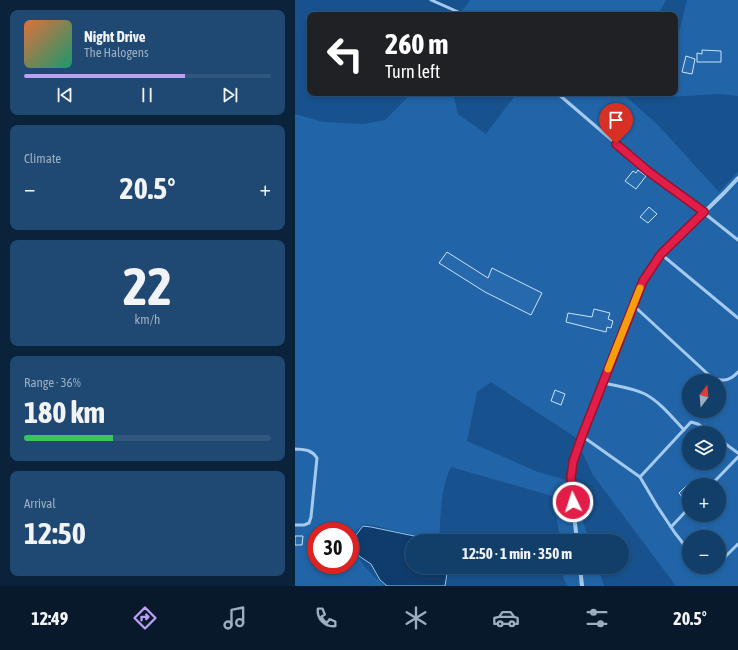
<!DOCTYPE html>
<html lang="en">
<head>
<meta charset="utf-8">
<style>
	body { margin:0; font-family:"Asap Condensed",sans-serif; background:#1f4972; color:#f1f3f6; height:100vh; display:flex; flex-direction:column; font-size:15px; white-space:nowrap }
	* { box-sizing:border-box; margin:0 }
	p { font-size:13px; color:#9caec1 }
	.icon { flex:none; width:22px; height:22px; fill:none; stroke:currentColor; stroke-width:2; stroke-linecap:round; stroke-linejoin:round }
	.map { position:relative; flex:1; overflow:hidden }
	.drawer { display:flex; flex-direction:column; gap:10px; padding:10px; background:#0a223a; width:295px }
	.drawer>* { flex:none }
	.top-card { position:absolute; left:12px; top:12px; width:371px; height:84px; border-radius:8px; box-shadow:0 2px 6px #0003,0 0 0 1px #31577e; background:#202124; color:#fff; overflow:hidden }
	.needle { width:26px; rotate:16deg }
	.fabs { position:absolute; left:387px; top:374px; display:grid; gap:8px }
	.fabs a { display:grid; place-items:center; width:44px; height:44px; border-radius:50%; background:#123e6a; box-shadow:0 2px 6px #0003,0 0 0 1px #31577e; font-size:20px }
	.speed { position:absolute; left:12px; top:522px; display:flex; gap:8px; font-size:20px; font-weight:700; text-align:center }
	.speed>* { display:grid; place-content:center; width:52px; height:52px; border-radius:50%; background:#123e6a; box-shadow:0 2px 6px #0003,0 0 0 1px #31577e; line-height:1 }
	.speed .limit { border:6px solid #d22; background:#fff; color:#111 }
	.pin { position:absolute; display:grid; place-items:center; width:34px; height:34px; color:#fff; margin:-41px -17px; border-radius:50% 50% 50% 0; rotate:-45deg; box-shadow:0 0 4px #0007 }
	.pin .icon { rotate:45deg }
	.me { position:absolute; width:44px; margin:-22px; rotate:356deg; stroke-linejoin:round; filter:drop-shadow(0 0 3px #0008) }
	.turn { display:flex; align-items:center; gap:14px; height:84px; padding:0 12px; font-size:18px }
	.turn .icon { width:52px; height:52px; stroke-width:2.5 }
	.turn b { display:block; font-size:28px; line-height:34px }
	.big { font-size:30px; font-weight:700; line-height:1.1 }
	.drawer .widget { flex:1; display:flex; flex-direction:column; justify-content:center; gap:6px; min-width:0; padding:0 14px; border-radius:8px; background:#1f4972 }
	.drawer .dial { align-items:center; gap:0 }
	.dial b { font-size:52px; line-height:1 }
	.song { display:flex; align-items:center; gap:12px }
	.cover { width:48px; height:48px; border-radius:6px; background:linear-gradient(135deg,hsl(20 70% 55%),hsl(160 70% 35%)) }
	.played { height:4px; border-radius:2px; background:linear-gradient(90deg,#bca0f2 65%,#31577e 65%) }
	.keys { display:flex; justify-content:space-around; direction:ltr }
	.heat { display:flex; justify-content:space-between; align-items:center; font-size:22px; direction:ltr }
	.charge { height:6px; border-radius:3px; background:linear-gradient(90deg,#34c759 36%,#31577e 0) }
	.trip { position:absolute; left:110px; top:534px; width:224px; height:40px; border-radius:20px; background:#123e6a; box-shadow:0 2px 6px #0003,0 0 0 1px #31577e; font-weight:700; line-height:40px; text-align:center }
	.tabs { display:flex; height:64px; justify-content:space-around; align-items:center; background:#07192a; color:#9caec1 }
	.tabs .icon { width:28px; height:28px }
	.tabs .active { color:#bca0f2 }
	.tabs b { font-size:18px; color:#f1f3f6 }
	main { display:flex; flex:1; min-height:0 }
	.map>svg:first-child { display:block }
	.green { fill:#2165a8; fill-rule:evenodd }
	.water { fill:#103c6c; stroke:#97c6f1 }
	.building { fill:#266aad; stroke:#cbe3fb }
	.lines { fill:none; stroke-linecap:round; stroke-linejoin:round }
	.lane { stroke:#a4caef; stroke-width:3 }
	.street { stroke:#a4caef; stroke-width:4 }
	.route-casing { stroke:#92132f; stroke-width:10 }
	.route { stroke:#e11d48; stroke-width:7 }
	.slow { stroke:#f59e0b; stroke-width:7 }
</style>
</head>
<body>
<main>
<section class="drawer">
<div class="widget">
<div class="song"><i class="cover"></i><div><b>Night Drive</b><p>The Halogens</p></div></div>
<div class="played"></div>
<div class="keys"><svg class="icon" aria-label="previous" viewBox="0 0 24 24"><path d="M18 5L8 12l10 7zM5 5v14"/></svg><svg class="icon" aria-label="pause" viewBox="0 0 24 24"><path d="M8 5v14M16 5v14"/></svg><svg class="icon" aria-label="next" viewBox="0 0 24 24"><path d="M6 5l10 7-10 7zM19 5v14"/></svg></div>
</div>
<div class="widget"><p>Climate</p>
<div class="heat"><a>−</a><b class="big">20.5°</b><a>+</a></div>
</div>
<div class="widget dial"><b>22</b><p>km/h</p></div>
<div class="widget"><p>Range · 36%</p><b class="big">180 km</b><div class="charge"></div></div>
<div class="widget"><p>Arrival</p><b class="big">12:50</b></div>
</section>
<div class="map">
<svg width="443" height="586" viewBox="0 0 443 586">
	<rect width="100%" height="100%" fill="#18528e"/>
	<g class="green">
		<path d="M175,0H371L363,15H164Z"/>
		<path d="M392,0H443V96L424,94L373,97L368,93H380V48Z"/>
		<path d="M117,93H158L163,114L191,134L222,93H327L363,125L424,192L443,172V586H381L298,475L280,437L196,382L182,392L172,441L243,472L283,483L288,521L294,541H266L257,496L156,467C145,489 146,516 144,541L81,526L68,524L59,533C57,558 73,571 90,586H0V114L28,122L69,124L90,120ZM394,381H424V411H394ZM394,433H424V463H394ZM394,485H424V515H394ZM21,531H55V565H21ZM394,537H424V567H394Z"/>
		<path d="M268,567H303L309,586H273L268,578Z"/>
	</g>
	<path class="water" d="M68,526L76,527L124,537L137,541H117V567H153L150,586H92L85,580L76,564L64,556L61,547V535Z"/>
	<g class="building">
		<path d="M407,50L426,51V62H402V53L407,54Z"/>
		<path d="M391,56L400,59L397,74L387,72Z"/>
		<path d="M343,170L351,176L341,189L330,181L338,171L341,173Z"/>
		<path d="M354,207L362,214L353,223L345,217Z"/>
		<path d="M152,252L193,278L197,268L247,293L236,315L190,292L144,263Z"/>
		<path d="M299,309L315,313L313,319L318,321L316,328L312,327L311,332L271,322L273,313L297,317Z"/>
		<path d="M260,390L270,394L266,405L256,401Z"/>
		<path d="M394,483V494L389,499L384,493Z"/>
		<path d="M0,536H8L7,545H0Z"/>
	</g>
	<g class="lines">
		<g class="lane">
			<path d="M136,0L170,15"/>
			<path d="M262,93L354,172L409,213L443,240"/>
			<path d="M366,254L443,318"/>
			<path d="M338,305L415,376C426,382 434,382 443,372"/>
			<path d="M308,383C322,386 337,388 350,394C365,402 377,417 389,430"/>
			<path d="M287,436L345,477L362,506L380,533L394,551"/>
			<path d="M424,439L443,453"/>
			<path d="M0,449C10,450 16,449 22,458L16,517L14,523L9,525H0"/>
			<path d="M345,477L396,422L403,424L415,433"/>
			<path d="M416,485L443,457"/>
			<path d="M376,527L394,508"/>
			<path d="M424,563L443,544"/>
			<path d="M407,567L410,571L413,572L420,567"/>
		</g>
		<g class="street">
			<path d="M282,541L276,488L278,462L287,436L348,281L366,254L429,193L443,178"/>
			<path d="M285,567L287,586"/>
		</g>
	</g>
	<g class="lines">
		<defs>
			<path id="route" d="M278,502L276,477L278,462L287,436L348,281L366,254L409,212L354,172L321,144"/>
		</defs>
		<use href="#route" class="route-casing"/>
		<use href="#route" class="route"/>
		<path class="slow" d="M313,369L345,288"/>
	</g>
</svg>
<div class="fabs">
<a><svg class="needle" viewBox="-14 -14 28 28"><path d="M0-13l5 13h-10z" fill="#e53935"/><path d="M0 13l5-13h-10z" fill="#9caec1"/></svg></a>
<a><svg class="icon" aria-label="layers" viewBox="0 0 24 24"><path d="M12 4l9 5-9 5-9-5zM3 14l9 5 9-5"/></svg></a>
<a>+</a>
<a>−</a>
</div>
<div class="speed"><div class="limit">30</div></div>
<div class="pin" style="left:321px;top:144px;background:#d93025"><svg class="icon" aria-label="arrive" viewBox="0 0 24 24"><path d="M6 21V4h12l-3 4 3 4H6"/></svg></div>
<svg class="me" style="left:278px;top:502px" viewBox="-20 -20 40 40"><circle r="17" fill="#e11d48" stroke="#fff" stroke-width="3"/><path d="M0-11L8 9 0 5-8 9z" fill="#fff"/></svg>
<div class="trip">12:50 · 1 min · 350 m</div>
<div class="top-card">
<div class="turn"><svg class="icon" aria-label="left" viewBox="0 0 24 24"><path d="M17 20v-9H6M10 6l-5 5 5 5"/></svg><div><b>260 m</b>Turn left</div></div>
</div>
</div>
</main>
<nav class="tabs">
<b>12:49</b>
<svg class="icon active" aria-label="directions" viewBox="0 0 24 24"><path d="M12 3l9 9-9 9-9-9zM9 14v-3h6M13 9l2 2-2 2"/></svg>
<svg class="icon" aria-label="music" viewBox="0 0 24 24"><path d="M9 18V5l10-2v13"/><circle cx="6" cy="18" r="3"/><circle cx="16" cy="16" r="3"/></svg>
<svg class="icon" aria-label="phone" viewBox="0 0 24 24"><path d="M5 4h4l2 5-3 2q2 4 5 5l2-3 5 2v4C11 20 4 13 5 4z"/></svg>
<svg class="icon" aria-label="climate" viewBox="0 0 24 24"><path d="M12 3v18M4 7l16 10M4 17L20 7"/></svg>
<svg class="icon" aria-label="car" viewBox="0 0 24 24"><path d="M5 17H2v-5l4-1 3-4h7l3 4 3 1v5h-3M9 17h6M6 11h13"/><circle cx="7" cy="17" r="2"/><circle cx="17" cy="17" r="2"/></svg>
<svg class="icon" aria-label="filters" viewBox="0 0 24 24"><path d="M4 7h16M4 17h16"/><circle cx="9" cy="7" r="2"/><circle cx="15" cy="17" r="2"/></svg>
<b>20.5°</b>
</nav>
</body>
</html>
